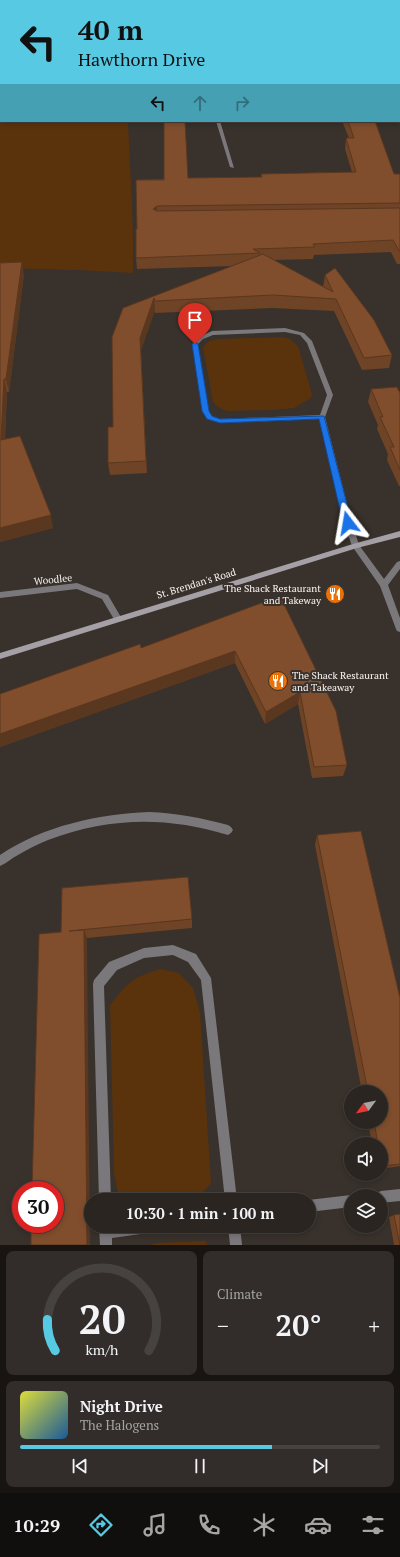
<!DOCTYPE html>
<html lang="en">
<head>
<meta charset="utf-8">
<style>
	body { margin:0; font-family:"PT Serif",serif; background:#322d2a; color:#f1f3f6; height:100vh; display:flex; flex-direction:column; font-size:15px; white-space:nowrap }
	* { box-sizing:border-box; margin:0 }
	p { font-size:13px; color:#a5a5a5 }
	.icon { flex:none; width:22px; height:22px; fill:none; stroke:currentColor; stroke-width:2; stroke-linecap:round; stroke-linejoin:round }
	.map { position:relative; height:1245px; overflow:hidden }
	.details { display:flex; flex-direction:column; gap:6px; padding:6px; background:#171412; flex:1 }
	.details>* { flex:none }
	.top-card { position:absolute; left:0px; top:0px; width:400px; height:122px; box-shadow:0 2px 6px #0003,0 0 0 1px #46423f; background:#57c9e2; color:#111; overflow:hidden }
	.needle { width:26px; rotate:238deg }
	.fabs { position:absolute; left:344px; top:1085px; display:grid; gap:8px }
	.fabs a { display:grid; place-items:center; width:44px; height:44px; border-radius:50%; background:#2a2521; box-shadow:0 2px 6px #0003,0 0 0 1px #46423f; font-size:20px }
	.speed { position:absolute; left:12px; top:1181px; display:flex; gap:8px; font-size:20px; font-weight:700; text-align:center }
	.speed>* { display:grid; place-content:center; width:52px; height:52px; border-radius:50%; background:#2a2521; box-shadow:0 2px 6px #0003,0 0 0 1px #46423f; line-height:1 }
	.speed .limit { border:6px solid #d22; background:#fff; color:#111 }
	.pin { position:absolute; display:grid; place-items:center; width:34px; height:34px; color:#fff; margin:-41px -17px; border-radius:50% 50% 50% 0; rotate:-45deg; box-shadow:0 0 4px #0007 }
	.pin .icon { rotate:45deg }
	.me { position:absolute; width:44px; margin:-22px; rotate:346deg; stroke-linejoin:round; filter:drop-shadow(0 0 3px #0008) }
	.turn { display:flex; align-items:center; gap:14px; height:84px; padding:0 12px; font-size:18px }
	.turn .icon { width:52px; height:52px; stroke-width:2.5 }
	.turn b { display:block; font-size:28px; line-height:34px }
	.lanes { display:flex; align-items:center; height:38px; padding:0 12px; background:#0003; justify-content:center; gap:20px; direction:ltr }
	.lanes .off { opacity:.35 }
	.big { font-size:30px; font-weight:700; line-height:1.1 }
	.details .tile { flex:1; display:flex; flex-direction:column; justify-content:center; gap:6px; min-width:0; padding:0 14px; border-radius:8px; background:#322d2a }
	.details .dial { align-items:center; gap:0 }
	.dial svg { height:104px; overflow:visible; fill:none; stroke:#46423f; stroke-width:7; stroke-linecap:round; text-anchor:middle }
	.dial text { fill:#f1f3f6; stroke:none }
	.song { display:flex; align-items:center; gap:12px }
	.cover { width:48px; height:48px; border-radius:6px; background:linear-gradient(135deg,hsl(60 70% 55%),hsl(210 70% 35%)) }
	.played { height:4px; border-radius:2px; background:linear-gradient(90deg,#57c9e2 70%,#46423f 70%) }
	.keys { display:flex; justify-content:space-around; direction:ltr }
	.heat { display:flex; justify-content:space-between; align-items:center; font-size:22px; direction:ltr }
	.details .tiles { flex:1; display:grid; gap:6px; grid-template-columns:1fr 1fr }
	.tile:last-child { grid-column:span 2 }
	.trip { position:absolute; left:84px; top:1193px; width:232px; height:40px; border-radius:20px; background:#2a2521; box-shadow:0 2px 6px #0003,0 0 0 1px #46423f; font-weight:700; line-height:40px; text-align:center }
	.tabs { display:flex; height:64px; justify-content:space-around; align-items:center; background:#110f0d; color:#a5a5a5 }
	.tabs .icon { width:28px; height:28px }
	.tabs .active { color:#57c9e2 }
	.tabs b { font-size:18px; color:#f1f3f6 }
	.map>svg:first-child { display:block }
	.green { fill:#5a330d }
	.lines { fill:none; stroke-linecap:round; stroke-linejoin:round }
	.street { fill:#7b787c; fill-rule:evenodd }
	.secondary { fill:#a4a0a5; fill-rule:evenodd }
	.wall { fill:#6e4326 }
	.shaded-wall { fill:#5a371f }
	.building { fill:#804e2c; stroke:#5a371f }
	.route { fill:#1a73e8; stroke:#114b97 }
	.labels { text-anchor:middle; stroke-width:4; stroke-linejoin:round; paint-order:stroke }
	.street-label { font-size:10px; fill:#f9f4f1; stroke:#38312c }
	.poi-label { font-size:10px; fill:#f9f4f1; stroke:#38312c; text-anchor:end }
</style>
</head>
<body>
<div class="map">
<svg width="400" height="1245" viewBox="0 0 400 1245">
	<rect width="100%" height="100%" fill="#38312c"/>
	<g class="green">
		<path d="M0,43L1,121H128C130,172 134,222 133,273L79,270L0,268Z"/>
		<path d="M282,337L290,339L298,346L312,394L311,398L294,408L273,410L227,411L218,407L213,402L203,347L209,341L218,339Z"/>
		<path d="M160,969L179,973L193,988L200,1012L211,1183L199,1197L191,1200H123L118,1194L114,1172L110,1005C127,983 133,977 160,969Z"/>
		<path d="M205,1241L208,1245H149L157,1243Z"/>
	</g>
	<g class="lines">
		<g class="street">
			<rect x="399" y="2" width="1" height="2"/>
			<rect x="399" y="18" width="1" height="2"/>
			<rect x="399" y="107" width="1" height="4"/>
			<path d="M216,121H220L234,168L230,167Z"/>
			<path d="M285,328L304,333L312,341L333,395L325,417L352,523L359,545L384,579L397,562L400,561V569L388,585L400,618V632L397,631L396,629L380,586L352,546L344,523L319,419L220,423L207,419L203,411L192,344L199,337L212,331ZM285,332L300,335L307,343L327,395L320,415L220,419L212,417L209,411L198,344L203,339L213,335Z"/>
			<path d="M77,583L108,595L122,619L121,621H115L102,599L77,589L0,598V592Z"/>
			<path d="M149,812C176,813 202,818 228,825L231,827L233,830L231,833L228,835C166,816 109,817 48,840C38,844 28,849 18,855C12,858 7,863 0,866V855C43,826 98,814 149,812Z"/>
			<path d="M173,945L196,954L211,978L237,1200H225L201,980L188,962L173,955L144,958L117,970L104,986L111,1200H99L93,984L94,980L109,962L144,948Z"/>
			<path d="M400,1189V1201L381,1203V1196H375L377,1193L381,1191Z"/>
			<path d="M351,1195L354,1196H351V1207L309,1212L308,1200Z"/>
			<path d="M99,1226H161L160,1231L155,1232L112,1238V1245H100Z"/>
			<path d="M228,1226H240L242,1245H230Z"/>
		</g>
		<path class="secondary" d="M400,531V537L357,548L0,659V653L353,544Z"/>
	</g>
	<g class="wall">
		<path d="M0,0L1,1V27H0Z"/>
		<path d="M342,121H375L394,174H400V264H397L391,252L314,255L313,259L274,260L323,287L325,275L392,355L389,368L362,370L334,311L272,308L155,313V310L141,350L147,473L110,475L108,463L113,427L123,308L233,266L137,269L136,258L137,229L136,180L188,178L261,177V174L352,172L345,149L346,138H349Z"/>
		<path d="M0,263L24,274L9,392H7L5,440L53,528L0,542Z"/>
		<path d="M371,389L400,393V486H399L387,460L388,454L377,429L378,425L368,402Z"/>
		<path d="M280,596L347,765L343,776L312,778L298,704L265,724L235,663L0,747V694L141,648Z"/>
		<path d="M317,835L400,998V1166L381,1169V1144H372L368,1122H381V1092H362L315,845Z"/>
		<path d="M192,919V928L87,938L61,932Z"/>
		<path d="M394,1215L400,1245H394L389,1217Z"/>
	</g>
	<g class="shaded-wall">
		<path d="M157,206V218L153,209Z"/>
		<path d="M22,262L24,274L9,392L6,379Z"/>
		<path d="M154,298L155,310L141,350L147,473L140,338Z"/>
		<path d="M4,379L7,392L4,453L1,440Z"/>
		<path d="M51,515L53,528L0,542V528Z"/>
		<path d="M235,651V663L0,747V734Z"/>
		<path d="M300,692L298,704L265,724L266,712Z"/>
		<path d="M84,930L87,938L90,1245H87Z"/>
	</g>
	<g class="building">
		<path d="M0,0H208V1H1V18H0Z"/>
		<path d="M216,0H324V1H215Z"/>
		<path d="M185,121L188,178L262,177L261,174L356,172L346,138H354L348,121H375L394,174H400V203L157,206L153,209L157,211L400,208V252L393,240L313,244L315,247L253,249L260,253L136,258V229H137L136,180H164V122Z"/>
		<path d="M263,254L333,292L325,275L335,268L374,320L392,355L364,358L336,299L273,295L155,301L154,298L140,338L146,461L108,463V427H113L112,337L123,308Z"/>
		<path d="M22,262L6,379H4L1,440L20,436L51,515L0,528V263Z"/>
		<path d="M397,387L400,393V470L390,447H394L380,417H383L371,389Z"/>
		<path d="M280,596L336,711L347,765L314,767L300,692L266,712L235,651L0,734V694L140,644L141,648Z"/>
		<path d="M361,831L400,998V1164L382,1166L381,1160V1144H378L374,1122H381V1092H368L317,835Z"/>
		<path d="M188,877L192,919L69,931L84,930L87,1245H31V1224H55V1190H32L39,934L61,932L62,888Z"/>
		<path d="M400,1214V1245L394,1215Z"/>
	</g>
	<path class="route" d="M195,342L198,344L209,411L212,416L220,419L324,416L352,523L350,525L348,526L343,523L319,419L220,423L207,419L202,411L192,344Z"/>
	<defs>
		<symbol id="restaurant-disc" viewBox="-11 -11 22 22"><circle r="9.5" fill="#e8710a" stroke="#38312c"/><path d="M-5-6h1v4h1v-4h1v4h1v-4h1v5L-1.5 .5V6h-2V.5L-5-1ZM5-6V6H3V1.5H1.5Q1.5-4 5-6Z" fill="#fff"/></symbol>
	</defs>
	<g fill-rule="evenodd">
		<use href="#restaurant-disc" x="324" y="583" width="22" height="22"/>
		<use href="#restaurant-disc" x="267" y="670" width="22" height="22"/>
	</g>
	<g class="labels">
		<g class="street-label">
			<text transform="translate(53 579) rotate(-6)" y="4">Woodlee</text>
			<text transform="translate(196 583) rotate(-17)" y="4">St. Brendan's Road</text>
		</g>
		<g class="poi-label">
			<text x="321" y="592">The Shack Restaurant<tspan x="321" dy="12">and Takeway</tspan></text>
			<text x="292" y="679" text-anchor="start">The Shack Restaurant<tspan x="292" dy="12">and Takeaway</tspan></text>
		</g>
	</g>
</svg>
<div class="fabs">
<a><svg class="needle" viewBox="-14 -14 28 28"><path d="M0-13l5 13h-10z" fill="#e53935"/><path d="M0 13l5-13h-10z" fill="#a5a5a5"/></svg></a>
<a><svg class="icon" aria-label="sound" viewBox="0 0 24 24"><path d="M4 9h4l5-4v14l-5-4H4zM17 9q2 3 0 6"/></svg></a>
<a><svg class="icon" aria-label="layers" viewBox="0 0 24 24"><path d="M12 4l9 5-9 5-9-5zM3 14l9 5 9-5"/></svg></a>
</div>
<div class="speed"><div class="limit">30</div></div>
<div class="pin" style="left:195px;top:344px;background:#d93025"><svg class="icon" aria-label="arrive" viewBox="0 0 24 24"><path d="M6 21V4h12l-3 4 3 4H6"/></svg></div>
<svg class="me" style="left:348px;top:523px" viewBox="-20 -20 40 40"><path d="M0-17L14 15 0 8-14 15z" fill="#1a73e8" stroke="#fff" stroke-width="4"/></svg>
<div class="trip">10:30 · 1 min · 100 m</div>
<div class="top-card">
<div class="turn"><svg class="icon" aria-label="left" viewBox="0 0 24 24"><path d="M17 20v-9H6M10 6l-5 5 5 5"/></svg><div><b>40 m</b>Hawthorn Drive</div></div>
<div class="lanes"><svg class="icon" aria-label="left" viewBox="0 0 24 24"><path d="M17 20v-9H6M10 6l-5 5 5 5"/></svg><svg class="icon off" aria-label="ahead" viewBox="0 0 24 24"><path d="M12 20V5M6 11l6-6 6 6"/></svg><svg class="icon off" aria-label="right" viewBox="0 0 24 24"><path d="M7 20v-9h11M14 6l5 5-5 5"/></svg></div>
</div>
</div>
<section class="details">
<div class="tiles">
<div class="tile dial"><svg viewBox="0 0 100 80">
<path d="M14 69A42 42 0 1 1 86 69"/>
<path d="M14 69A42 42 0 0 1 8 45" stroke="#57c9e2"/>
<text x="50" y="56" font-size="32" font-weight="700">20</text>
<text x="50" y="72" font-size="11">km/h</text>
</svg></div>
<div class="tile"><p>Climate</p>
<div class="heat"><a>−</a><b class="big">20°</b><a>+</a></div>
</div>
<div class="tile">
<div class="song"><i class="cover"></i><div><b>Night Drive</b><p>The Halogens</p></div></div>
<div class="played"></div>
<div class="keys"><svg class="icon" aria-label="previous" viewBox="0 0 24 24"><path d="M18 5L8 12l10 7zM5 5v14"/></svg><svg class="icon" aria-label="pause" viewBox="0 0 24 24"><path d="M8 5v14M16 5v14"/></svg><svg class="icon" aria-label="next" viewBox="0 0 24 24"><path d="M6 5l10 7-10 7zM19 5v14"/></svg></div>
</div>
</div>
</section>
<nav class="tabs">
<b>10:29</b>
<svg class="icon active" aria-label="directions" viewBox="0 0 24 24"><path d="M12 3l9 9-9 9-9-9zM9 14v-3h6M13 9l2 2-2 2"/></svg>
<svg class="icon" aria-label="music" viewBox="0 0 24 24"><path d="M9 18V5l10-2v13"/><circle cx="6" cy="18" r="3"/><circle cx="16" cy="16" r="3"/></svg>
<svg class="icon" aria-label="phone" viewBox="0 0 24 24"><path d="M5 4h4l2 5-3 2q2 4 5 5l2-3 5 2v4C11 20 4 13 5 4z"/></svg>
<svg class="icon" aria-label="climate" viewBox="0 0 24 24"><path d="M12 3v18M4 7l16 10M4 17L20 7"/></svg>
<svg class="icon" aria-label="car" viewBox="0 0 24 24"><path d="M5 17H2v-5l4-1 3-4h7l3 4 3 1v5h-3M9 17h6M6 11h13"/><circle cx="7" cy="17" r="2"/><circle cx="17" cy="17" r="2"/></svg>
<svg class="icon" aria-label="filters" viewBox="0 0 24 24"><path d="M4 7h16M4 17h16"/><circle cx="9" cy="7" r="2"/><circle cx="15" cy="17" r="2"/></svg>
</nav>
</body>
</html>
